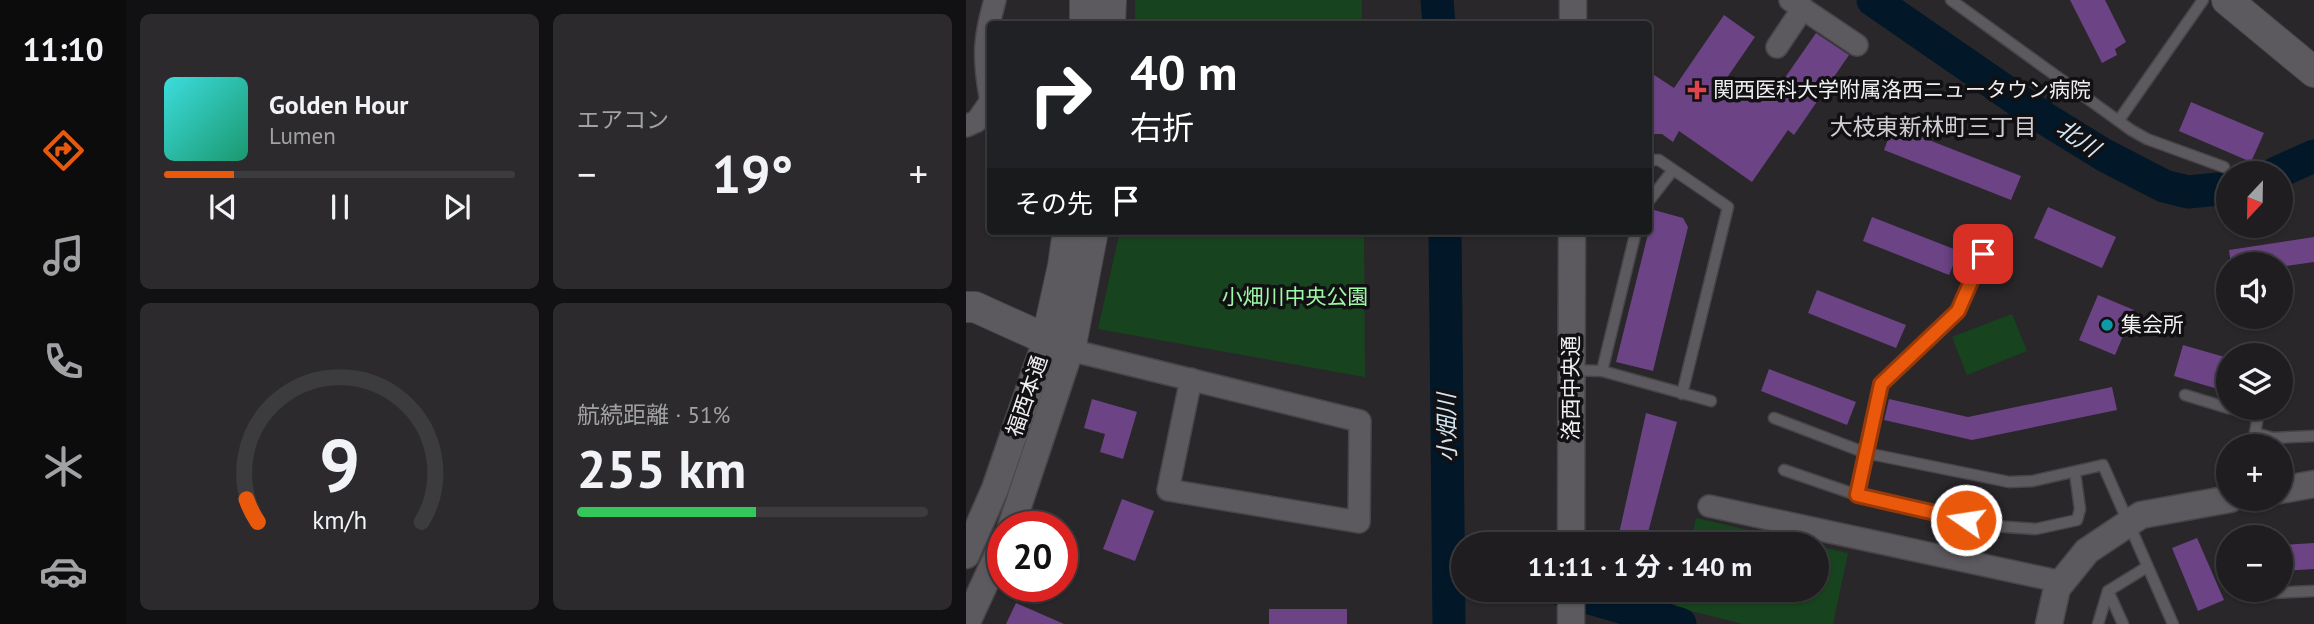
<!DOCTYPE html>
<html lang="ja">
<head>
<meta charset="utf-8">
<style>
	body { margin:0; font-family:"PT Sans","Noto Sans JP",sans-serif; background:#2c2a2d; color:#f1f3f6; height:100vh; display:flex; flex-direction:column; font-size:26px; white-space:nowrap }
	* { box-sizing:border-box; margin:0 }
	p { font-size:23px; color:#a1a2a5 }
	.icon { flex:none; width:38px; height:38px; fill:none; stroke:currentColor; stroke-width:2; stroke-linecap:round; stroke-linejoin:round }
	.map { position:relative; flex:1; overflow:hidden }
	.drawer { display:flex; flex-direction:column; gap:14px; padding:14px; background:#111012; width:840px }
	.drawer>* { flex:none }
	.hud { position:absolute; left:21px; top:21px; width:665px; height:214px; border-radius:7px; box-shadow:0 2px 5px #0004,0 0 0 2px #3c3b3e; background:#202124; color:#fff; overflow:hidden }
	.needle { width:46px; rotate:202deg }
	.tools { position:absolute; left:1250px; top:161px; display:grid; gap:14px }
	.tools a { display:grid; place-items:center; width:77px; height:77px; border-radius:50%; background:#1f1d20; box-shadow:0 2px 5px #0004,0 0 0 2px #3c3b3e; font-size:35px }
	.speed { position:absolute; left:21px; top:511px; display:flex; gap:14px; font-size:35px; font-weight:700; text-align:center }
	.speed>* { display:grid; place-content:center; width:91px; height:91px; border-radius:50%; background:#1f1d20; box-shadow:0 2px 5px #0004,0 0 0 2px #3c3b3e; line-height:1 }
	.speed .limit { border:10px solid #d22; background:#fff; color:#111 }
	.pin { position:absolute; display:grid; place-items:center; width:60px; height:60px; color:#fff; margin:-30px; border-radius:14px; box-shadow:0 4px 10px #0006 }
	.me { position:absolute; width:77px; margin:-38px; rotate:283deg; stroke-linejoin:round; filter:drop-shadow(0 0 5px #0008) }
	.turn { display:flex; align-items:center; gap:24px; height:147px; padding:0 28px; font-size:32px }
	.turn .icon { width:91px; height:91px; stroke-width:2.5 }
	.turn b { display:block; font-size:49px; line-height:60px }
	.then { display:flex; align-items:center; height:66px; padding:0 28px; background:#0003; gap:14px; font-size:26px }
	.big { font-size:52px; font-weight:700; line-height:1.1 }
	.drawer .tile { flex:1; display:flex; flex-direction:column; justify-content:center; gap:10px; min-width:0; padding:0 24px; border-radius:10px; background:#2c2a2d }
	.drawer .dial { align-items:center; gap:0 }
	.dial svg { height:182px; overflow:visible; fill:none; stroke:#3c3b3e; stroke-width:7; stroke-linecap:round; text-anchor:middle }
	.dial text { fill:#f1f3f6; stroke:none }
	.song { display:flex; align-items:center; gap:21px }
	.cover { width:84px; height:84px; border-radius:10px; background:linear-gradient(135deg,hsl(180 70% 55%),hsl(160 70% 35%)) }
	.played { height:7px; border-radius:4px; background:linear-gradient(90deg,#ea580c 20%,#3c3b3e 20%) }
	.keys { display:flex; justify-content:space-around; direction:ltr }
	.heat { display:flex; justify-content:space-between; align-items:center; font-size:38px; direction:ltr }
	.charge { height:10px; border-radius:5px; background:linear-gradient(90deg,#34c759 51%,#3c3b3e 0) }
	.drawer .tiles { flex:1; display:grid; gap:14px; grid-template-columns:repeat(2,1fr) }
	.trip { position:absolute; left:485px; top:532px; width:378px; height:70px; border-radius:35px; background:#1f1d20; box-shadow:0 2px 5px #0004,0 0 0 2px #3c3b3e; font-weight:700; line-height:70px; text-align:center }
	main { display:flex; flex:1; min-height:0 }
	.tabs { display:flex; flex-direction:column; width:126px; justify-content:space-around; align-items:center; background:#0c0c0d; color:#a1a2a5 }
	.tabs .icon { width:49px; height:49px }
	.tabs .current { color:#ea580c }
	.tabs b { font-size:32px; color:#f1f3f6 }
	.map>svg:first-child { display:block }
	.green { fill:#17441e }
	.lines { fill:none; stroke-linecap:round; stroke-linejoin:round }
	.river { stroke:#021728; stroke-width:33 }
	.building { fill:#6c4385 }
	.service-casing { stroke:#474548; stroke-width:13 }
	.minor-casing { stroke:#474548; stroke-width:24 }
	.tertiary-casing { stroke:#474548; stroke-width:29 }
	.secondary-casing { stroke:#474548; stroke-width:32 }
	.service { stroke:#5c5a5e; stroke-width:10 }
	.minor { stroke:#5c5a5e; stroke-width:21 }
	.tertiary { stroke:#5c5a5e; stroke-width:26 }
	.secondary { stroke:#5c5a5e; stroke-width:30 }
	.route-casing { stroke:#983908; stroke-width:18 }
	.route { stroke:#ea580c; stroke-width:12 }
	.health-dot { fill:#e0444e; stroke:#111012; stroke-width:2.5 }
	.culture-dot { fill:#0f9aa8; stroke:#111012; stroke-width:2.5 }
	.labels { text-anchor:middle; stroke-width:7; stroke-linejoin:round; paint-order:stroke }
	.poi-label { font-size:21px; fill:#f0eef0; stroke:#111012; text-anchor:start }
	.park-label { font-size:21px; fill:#9ef9a6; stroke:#111012 }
	.street-label { font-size:21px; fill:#f0eef0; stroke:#111012 }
	.neighbourhood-label { font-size:23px; fill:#d1ced3; stroke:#111012 }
	.water-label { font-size:23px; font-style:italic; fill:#d3e5f4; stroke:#111012 }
</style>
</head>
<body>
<main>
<nav class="tabs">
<b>11:10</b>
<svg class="icon current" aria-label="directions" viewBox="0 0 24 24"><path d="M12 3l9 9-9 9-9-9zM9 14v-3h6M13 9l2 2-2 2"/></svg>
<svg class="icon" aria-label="music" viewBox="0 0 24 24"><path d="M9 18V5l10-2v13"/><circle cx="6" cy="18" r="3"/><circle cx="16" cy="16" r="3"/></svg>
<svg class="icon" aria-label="phone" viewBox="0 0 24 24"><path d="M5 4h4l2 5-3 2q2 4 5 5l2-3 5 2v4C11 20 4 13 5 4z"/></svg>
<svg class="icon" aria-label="climate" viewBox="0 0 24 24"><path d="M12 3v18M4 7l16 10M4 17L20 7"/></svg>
<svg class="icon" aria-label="car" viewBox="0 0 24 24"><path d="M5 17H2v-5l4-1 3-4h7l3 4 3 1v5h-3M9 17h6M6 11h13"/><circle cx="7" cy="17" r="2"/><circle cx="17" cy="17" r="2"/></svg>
</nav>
<section class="drawer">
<div class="tiles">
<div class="tile">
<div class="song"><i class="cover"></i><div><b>Golden Hour</b><p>Lumen</p></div></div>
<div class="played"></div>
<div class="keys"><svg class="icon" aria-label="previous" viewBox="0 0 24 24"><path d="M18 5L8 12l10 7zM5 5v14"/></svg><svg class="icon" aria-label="pause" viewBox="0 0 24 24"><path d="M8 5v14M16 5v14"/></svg><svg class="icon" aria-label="next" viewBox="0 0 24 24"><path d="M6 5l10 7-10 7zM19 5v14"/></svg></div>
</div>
<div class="tile"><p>エアコン</p>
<div class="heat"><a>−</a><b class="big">19°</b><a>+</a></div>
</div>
<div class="tile dial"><svg viewBox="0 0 100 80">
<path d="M14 69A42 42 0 1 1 86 69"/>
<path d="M14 69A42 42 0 0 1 9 59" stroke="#ea580c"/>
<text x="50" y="56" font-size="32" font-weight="700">9</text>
<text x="50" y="72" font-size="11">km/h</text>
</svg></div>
<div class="tile"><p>航続距離 · 51%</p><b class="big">255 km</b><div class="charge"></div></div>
</div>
</section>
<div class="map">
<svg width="1348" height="624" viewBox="0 0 1348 624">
	<rect width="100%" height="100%" fill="#29272a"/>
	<g class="green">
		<rect x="169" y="0" width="227" height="24"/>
		<path d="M154,231H398L399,377L132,329Z"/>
		<path d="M1046,314L1061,351L1001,375L986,337Z"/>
		<path d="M730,518L843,544H724Z"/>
		<path d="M851,546L882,553L867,624H777L709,607L713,590H850Z"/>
	</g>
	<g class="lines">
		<g class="river">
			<path d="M471,0L473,24"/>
			<path d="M907,0L1078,118L1138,155L1198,186L1222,192L1262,188"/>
			<path d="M1310,173L1348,156"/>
			<path d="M479,231L483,624"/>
			<path d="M596,590L714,624"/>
		</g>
	</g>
	<g class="building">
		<path d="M1104,0H1139L1160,42L1149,49L1151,55L1136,63Z"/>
		<path d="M758,15L789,37L758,82L783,99L795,82L809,92L850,33L883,55L828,135L822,130L786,182L713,131L707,142L696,134H682V71L708,88Z"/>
		<path d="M1225,102L1298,133L1285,162L1213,131Z"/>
		<path d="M927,126L1055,176L1045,200L918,150Z"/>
		<path d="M1082,207L1150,237L1136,268L1068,238Z"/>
		<path d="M688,210L717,218L722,227L687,371L650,362Z"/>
		<path d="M906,217L993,251L983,275L897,241Z"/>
		<path d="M1348,237V262L1314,267V264H1265L1263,250Z"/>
		<path d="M851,290L940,325L930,348L842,313Z"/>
		<path d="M1132,295L1168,310L1149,355L1113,340Z"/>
		<path d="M1217,345L1262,358V392L1208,376Z"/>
		<path d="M803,369L890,402L881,425L795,391Z"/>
		<path d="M1146,387L1151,410L1006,440L918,420L923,399L1002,417Z"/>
		<path d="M126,399L171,412L157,459L134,452L139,434L118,428Z"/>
		<path d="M680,413L711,422L679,544H667L652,538Z"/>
		<path d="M156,499L188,511L169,561L137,549Z"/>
		<path d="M1231,538L1258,600L1232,611L1206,548Z"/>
		<path d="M1348,543V569L1314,571V545Z"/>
		<path d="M50,603L98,624H40Z"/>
		<rect x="303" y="609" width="78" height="15"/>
	</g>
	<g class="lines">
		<defs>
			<g id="service">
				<path d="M985,0L1165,130L1181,139L1258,167"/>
				<path d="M1153,120L1237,0"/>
				<path d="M682,160H693L762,207L716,394"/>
				<path d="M682,202L707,170"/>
				<path d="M605,370L636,371L745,401"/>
				<path d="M636,371L670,231"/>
				<path d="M1219,395L1262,408"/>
				<path d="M1263,408L1292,416L1289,433L1307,438L1348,436"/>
				<path d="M808,418L900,453L1043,482L1067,481L1137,465L1207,624"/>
				<path d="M818,470L891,495L1027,526L1070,529L1111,520L1114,509L1109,473"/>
				<path d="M891,495L915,384L992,311L1017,254"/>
				<path d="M1142,591L1157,624"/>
				<path d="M1306,593L1348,591"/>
				<path d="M1132,624L1142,591L1181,567"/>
			</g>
			<g id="minor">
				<path d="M824,0L891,45"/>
				<path d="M811,47L837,8"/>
				<path d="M24,96C17,56 18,39 29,0"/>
				<path d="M0,126L11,121L24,102"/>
				<path d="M104,350L394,421L393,522L202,490L225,379"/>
				<path d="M743,506L1096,582"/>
			</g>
			<g id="tertiary">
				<path d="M607,24V0"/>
				<path d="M1314,490L1348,484"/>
				<path d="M45,527L104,350"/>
				<path d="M605,544L606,231"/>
				<path d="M0,555L29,489L81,338"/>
				<path d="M605,590V624"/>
				<path d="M0,624L37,544"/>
				<path d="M1083,624L1091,588L1121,551L1175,515L1264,499"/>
			</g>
			<g id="secondary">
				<path d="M119,0V24"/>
				<path d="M1261,0L1348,72"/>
				<path d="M144,24L145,0"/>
				<path d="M0,307H9L104,350L127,231"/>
				<path d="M81,338L97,266L102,231"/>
			</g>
		</defs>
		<use href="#service" class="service-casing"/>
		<use href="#minor" class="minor-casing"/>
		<use href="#tertiary" class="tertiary-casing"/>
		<use href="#secondary" class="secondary-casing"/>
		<use href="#service" class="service"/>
		<use href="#minor" class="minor"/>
		<use href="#tertiary" class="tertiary"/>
		<use href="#secondary" class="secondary"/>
	</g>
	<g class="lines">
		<defs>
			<path id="route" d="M1000,520L891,495L915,384L992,311L1017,254"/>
		</defs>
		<use href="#route" class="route-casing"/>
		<use href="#route" class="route"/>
	</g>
	<path class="health-dot" d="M727.5 79.5h7v7h7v7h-7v7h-7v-7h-7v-7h7z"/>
	<circle class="culture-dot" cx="1141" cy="325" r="7"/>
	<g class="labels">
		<g class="poi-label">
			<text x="747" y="97">関西医科大学附属洛西ニュータウン病院</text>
			<text x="1155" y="332">集会所</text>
		</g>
		<g class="park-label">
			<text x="329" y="304">小畑川中央公園</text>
		</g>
		<g class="street-label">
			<text transform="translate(605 388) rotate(-90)" y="7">洛西中央通</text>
			<text transform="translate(61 396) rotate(-71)" y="7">福西本通</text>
		</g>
		<g class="neighbourhood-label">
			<text x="967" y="135">大枝東新林町三丁目</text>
		</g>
		<g class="water-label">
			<text transform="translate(1112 138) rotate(34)" y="8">北川</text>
			<text transform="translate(481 428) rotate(-91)" y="8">小畑川</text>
		</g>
	</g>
</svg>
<div class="tools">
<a><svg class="needle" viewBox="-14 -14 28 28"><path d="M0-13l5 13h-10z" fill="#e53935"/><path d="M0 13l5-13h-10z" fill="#a1a2a5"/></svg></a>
<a><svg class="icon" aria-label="sound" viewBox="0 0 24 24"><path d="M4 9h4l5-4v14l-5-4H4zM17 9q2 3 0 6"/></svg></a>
<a><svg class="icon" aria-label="layers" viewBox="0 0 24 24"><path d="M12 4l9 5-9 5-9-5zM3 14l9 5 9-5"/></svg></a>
<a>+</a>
<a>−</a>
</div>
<div class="speed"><div class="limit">20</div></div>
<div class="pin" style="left:1017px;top:254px;background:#d93025"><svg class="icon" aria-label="arrive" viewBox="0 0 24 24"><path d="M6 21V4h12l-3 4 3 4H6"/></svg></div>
<svg class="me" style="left:1000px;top:520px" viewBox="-20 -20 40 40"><circle r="17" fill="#ea580c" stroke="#fff" stroke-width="3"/><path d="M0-11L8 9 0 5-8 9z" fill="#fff"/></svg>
<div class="trip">11:11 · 1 分 · 140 m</div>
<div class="hud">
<div class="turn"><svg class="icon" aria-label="right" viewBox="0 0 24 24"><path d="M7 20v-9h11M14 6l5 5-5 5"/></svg><div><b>40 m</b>右折</div></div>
<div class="then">その先<svg class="icon" aria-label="arrive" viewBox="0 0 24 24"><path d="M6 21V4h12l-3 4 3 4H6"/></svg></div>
</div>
</div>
</main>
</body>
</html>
